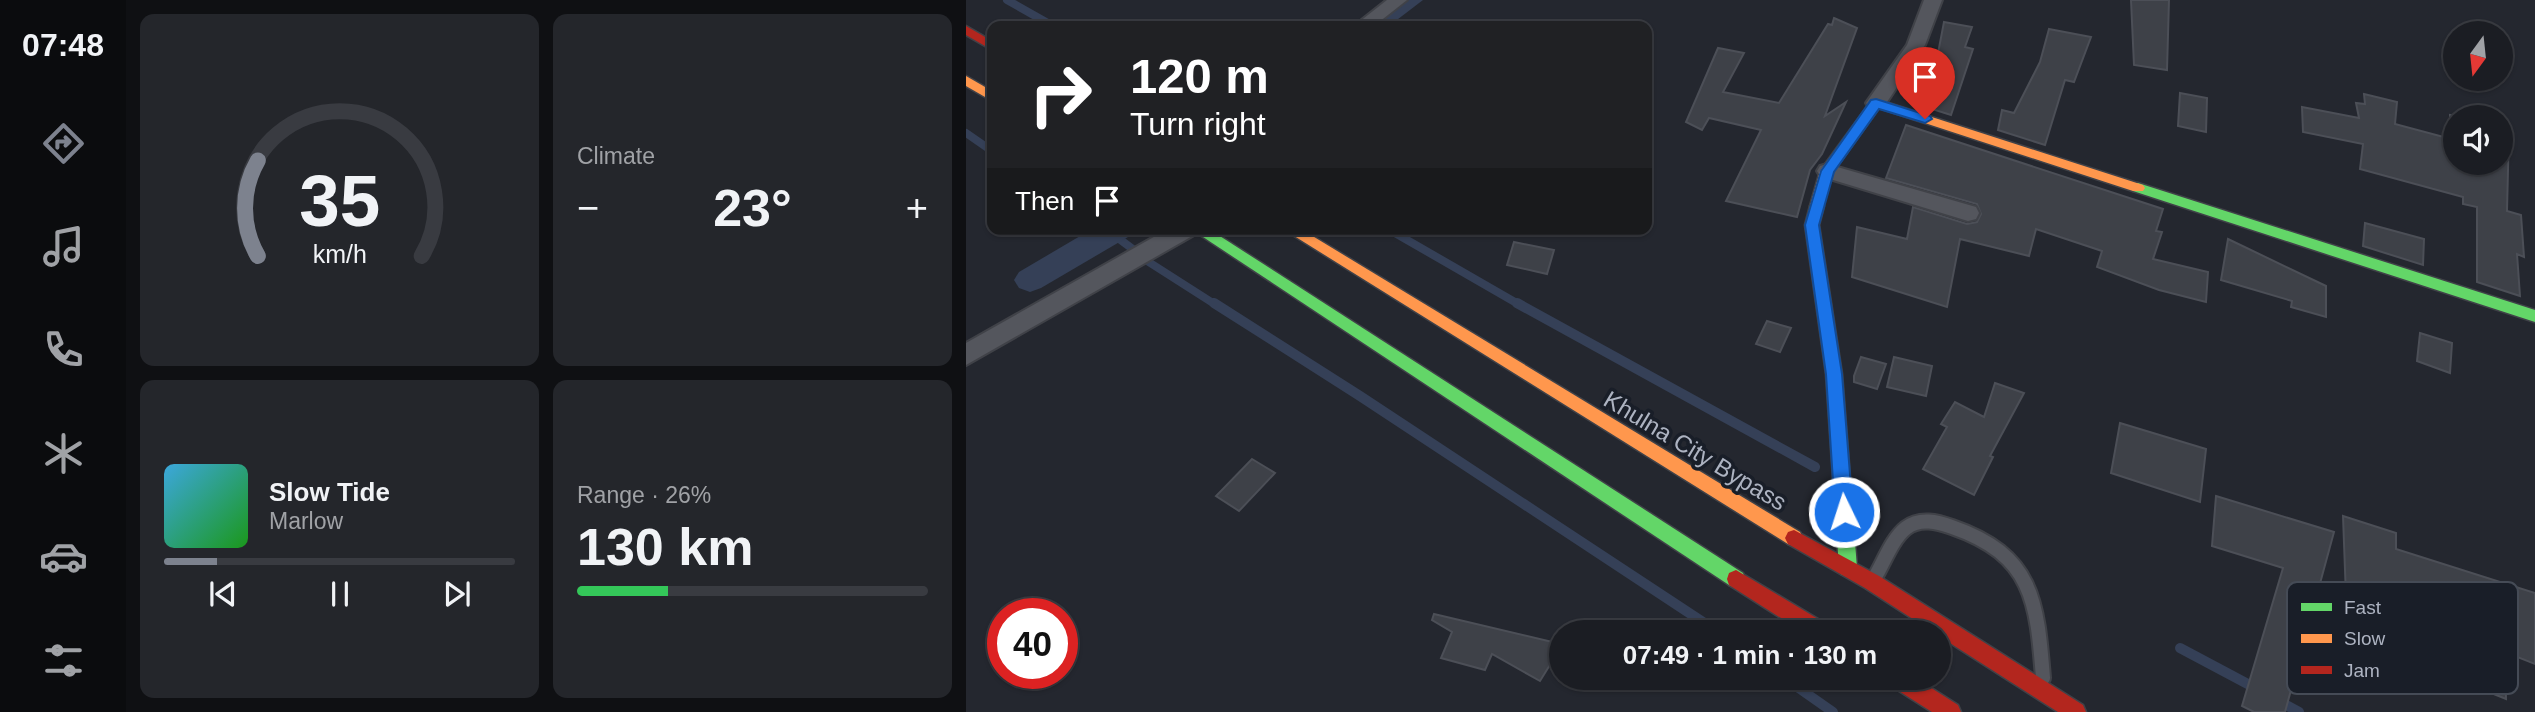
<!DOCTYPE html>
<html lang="en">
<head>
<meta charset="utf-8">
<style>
	body { margin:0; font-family:Helvetica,sans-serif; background:#24262b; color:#f1f3f6; height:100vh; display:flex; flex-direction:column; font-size:26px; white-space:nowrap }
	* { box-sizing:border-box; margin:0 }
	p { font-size:23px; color:#a0a2a6 }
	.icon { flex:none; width:38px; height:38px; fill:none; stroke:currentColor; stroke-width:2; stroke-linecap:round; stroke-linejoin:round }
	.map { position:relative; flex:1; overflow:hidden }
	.side { display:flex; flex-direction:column; gap:14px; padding:14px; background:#0f1013; width:840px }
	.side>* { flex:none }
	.guide { position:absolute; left:21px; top:21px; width:665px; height:214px; border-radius:14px; box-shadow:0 2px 5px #0004,0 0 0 2px #393b41; background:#202124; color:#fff; overflow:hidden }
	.needle { width:46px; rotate:195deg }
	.buttons { position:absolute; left:1477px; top:21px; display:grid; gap:14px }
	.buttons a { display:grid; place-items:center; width:70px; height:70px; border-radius:50%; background:#1b1d23; box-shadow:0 2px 5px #0004,0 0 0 2px #393b41; font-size:35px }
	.speed { position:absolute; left:21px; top:598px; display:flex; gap:14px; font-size:35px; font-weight:700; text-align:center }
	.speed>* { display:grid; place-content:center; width:91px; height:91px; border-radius:50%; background:#1b1d23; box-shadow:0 2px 5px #0004,0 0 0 2px #393b41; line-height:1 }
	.speed .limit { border:10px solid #d22; background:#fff; color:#111 }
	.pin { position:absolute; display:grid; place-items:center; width:60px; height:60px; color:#fff; margin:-72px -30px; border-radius:50% 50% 50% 0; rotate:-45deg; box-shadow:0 0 7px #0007 }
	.pin .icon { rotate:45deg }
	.me { position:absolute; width:77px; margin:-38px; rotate:356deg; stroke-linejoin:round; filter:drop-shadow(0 0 5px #0008) }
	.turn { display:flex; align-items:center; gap:24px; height:147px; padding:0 28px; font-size:32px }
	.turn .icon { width:91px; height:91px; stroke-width:2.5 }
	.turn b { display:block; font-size:49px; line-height:60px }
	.then { display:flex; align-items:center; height:66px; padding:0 28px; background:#0003; gap:14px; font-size:26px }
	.big { font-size:52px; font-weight:600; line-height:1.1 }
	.side .card { flex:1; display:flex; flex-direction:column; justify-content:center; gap:10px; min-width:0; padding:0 24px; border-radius:14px; background:#24262b }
	.side .dial { align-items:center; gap:0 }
	.dial svg { height:182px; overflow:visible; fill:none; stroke:#393b41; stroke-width:7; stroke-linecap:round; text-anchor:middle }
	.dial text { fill:#f1f3f6; stroke:none }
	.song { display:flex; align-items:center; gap:21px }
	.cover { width:84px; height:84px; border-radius:10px; background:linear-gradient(135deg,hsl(200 70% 55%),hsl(120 70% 35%)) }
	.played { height:7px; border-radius:4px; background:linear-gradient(90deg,#7d828e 15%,#393b41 15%) }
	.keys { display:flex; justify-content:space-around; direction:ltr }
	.heat { display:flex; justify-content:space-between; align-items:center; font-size:38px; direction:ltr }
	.charge { height:10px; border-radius:5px; background:linear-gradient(90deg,#34c759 26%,#393b41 0) }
	.side .tiles { flex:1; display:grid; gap:14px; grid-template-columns:repeat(2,1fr) }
	.trip { position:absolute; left:583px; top:620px; width:402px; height:70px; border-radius:35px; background:#1b1d23; box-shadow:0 2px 5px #0004,0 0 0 2px #393b41; font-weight:600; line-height:70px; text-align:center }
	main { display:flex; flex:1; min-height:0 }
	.menu { display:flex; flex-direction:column; width:126px; justify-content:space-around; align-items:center; background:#0b0c0e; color:#a0a2a6 }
	.menu .icon { width:49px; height:49px }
	.menu .current { color:#7d828e }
	.menu b { font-size:32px; color:#f1f3f6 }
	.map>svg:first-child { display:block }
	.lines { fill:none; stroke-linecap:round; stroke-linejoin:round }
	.stream-far1 { stroke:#354057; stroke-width:8 }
	.stream { stroke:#354057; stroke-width:10 }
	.canal { fill:#354057; fill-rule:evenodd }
	.building { fill:#3e4148; stroke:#4c4f57; stroke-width:2 }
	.lane-casing { stroke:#404248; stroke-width:18 }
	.street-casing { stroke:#404248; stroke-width:4 }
	.fast-casing { stroke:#404248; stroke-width:3 }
	.slow-casing { stroke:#404248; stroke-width:3 }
	.jam-casing { stroke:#404248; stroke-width:3 }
	.lane { stroke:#54565d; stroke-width:14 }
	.street { fill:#54565d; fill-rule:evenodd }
	.fast { fill:#63d668; fill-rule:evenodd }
	.slow { fill:#ff974d; fill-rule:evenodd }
	.jam { fill:#b3261e; fill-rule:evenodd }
	.route { fill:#1a73e8; stroke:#114b97; stroke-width:2 }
	.labels { text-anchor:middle; stroke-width:7; stroke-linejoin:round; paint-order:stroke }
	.street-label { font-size:24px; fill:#adb3c1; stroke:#191e28 }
	.key { fill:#191e28; stroke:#454b56; stroke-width:2 }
	.key-label { font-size:19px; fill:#adb3c1 }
</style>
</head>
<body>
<main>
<nav class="menu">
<b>07:48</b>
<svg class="icon current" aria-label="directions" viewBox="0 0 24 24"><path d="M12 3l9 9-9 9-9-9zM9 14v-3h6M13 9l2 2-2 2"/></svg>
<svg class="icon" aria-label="music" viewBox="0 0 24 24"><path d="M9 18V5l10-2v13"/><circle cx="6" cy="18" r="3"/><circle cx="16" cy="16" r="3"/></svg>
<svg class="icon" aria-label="phone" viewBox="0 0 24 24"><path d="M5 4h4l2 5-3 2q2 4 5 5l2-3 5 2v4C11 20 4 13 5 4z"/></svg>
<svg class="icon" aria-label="climate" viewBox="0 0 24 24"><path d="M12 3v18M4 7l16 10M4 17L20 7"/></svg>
<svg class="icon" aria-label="car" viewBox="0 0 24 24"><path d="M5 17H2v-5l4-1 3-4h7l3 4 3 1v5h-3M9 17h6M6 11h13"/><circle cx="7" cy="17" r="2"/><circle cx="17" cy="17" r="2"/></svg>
<svg class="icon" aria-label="filters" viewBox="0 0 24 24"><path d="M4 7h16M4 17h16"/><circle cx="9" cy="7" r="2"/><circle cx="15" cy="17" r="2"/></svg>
</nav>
<section class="side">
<div class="tiles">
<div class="card dial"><svg viewBox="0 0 100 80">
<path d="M14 69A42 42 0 1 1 86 69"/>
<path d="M14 69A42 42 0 0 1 14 27" stroke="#7d828e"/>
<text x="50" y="56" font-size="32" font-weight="700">35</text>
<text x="50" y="72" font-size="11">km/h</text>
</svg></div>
<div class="card"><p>Climate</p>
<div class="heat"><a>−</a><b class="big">23°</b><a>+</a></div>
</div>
<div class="card">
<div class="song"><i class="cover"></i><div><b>Slow Tide</b><p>Marlow</p></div></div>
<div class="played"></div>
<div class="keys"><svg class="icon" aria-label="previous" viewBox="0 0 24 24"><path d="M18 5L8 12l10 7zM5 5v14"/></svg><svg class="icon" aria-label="pause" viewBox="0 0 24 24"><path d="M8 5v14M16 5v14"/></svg><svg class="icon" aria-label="next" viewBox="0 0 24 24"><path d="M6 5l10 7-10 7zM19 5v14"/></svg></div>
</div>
<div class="card"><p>Range · 26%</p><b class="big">130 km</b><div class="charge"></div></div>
</div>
</section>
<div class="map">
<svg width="1569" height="712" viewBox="0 0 1569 712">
	<rect width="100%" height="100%" fill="#24272f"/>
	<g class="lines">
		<g class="stream-far1">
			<path d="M41,0L87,26"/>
			<path d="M0,133L26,151"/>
			<path d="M140,229L168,250"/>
			<path d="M422,229L554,305"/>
			<path d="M178,259L250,305"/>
		</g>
		<g class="stream">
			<path d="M248,303L394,396L752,632"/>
			<path d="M551,303L849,467"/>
			<path d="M1214,648L1293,690"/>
			<path d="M817,677L867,712"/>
			<path d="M1309,699L1333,712"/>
		</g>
		<g class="canal">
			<path d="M428,0H457L423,26H397L413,8Z"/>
			<path d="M126,229H166L162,237L75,288L64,292L53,288L48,280L53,272Z"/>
		</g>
	</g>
	<g class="building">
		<path d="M1165,0H1203L1201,70L1168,65Z"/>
		<path d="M868,18L891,28L859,116L880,102L856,154L844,170L831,217L760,201L795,130L743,118L736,130L720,122L752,48L778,53L757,92L813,103L862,24L866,25Z"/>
		<path d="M978,22L1006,27L999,47L1007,49L985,115L953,105L969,69Z"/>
		<path d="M1083,29L1125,37L1108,82L1099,80L1079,145L1032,130L1036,110L1048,113L1074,62Z"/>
		<path d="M1214,93L1241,98L1240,132L1212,126Z"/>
		<path d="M1398,94L1431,102L1429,124L1485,139L1484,115L1495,117H1489V163H1535V127L1543,129L1541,211L1555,215L1558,257L1551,254L1554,296L1511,282V207L1497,204V197L1394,169L1397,144L1337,132L1336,107L1393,118L1390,103L1399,104Z"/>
		<path d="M940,125L1197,209L1190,231L1196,232L1187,259L1242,272L1240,302L1193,290L1131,267L1136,251L1070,229L1063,256L994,239L981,307L886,277L891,227L941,239L947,207L1001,224L1011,222L1015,214L1011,204L920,178Z"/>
		<path d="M1399,223L1458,239L1457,265L1397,246Z"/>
		<path d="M1262,239L1360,286V317L1325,307L1326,301L1255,280Z"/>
		<path d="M548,242L588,250L581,274L541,265Z"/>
		<path d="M801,321L825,328L814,352L790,344Z"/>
		<path d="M1454,333L1486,343L1484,373L1451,361Z"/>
		<path d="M895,357L920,364L911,389L888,382V376Z"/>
		<path d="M928,357L966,366L960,396L921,387Z"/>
		<path d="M1029,383L1058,393L1024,456L1027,457L1008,495L957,469L981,427L975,424L989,402L1018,417Z"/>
		<path d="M1154,423L1240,449L1234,502L1145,473Z"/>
		<path d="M286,459L309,473L273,511L250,496Z"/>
		<path d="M1250,496L1368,532L1319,712H1288L1276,706L1317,568L1246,546Z"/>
		<path d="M1377,516L1430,533V549L1569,593V664L1539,652L1540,699L1498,682V672L1412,636L1413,662L1382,651Z"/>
		<path d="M468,614L595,644V647L574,681L526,654L519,670L475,658L486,632L466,620Z"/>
	</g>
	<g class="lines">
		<defs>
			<path id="lane" d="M909,577C918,562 926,539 940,528C954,517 972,522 986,527C1067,555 1071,601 1077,678"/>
			<g id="street">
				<path d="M421,0H441L408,26H388Z"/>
				<path d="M958,0H976L959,45L917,108H903L900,103L941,45Z"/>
				<path d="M861,164L1010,207L1013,213L1010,219L1002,221L854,176L851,171L854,166Z"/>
				<path d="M202,229H231L228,235L0,365V343Z"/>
			</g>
			<g id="fast">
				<path d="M1172,183L1569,310V322L1167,191L1165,188L1167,185Z"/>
				<path d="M851,201L858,206L853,225L876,374L891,568L889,574L882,577L875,574L873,568L860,374L839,225L844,206Z"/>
				<path d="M225,229H243L777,573L779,579L777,585L770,588L763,585Z"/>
			</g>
			<g id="slow">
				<path d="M0,76L26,91V101L0,86Z"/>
				<path d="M910,99L1177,185L1179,188L1177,191H1167L913,108L867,172L856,210H846L844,206L854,171L906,100Z"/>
				<path d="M317,229H335L834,532L837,538L834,544L828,546L822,544Z"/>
			</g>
			<g id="jam">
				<path d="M0,26L26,41V50L0,35Z"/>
				<path d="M828,530L913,576L1117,705L1120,712H1092L973,636V632H967L899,588L822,544L819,538L822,532Z"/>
				<path d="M770,570L862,625L865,632H837L763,585L761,579L763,573Z"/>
				<path d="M919,677H948L992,705L995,712H966L922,684Z"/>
			</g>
		</defs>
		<use href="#lane" class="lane-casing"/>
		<use href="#street" class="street-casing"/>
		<use href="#fast" class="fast-casing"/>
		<use href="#slow" class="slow-casing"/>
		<use href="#jam" class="jam-casing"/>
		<use href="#lane" class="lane"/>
		<use href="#street" class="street"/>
		<use href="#fast" class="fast"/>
		<use href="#slow" class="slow"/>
		<use href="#jam" class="jam"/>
	</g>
	<path class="route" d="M910,99L964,116L966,119L959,123L913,109L868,172L853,225L876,374L887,512L884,518L878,521L872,518L869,512L860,374L839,225L855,171L905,100Z"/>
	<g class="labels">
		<g class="street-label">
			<text transform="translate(729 451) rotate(31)" y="8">Khulna City Bypass</text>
		</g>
	</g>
	<rect x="1321" y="582" width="231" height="112" rx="10" class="key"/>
	<rect x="1335" y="603" width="31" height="8" fill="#63d668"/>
	<rect x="1335" y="634" width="31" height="9" fill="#ff974d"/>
	<rect x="1335" y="666" width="31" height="8" fill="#b3261e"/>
	<g class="key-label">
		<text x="1378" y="614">Fast</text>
		<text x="1378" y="645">Slow</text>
		<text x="1378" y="677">Jam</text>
	</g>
</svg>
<div class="buttons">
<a><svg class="needle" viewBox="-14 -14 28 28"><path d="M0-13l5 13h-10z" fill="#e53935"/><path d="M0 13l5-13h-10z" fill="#a0a2a6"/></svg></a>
<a><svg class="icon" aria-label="sound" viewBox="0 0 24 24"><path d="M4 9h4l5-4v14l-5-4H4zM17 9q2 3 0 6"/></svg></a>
</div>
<div class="speed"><div class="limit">40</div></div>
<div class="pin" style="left:959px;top:119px;background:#d93025"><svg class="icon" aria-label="arrive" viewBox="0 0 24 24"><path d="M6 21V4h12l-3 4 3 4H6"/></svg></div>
<svg class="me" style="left:878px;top:512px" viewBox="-20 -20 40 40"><circle r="17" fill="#1a73e8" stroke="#fff" stroke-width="3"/><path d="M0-11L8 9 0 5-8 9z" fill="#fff"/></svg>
<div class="trip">07:49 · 1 min · 130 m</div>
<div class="guide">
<div class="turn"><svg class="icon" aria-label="right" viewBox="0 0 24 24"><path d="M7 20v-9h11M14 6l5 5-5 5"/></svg><div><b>120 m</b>Turn right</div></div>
<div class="then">Then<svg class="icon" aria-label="arrive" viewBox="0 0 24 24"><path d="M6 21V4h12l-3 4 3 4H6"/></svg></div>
</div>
</div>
</main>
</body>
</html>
